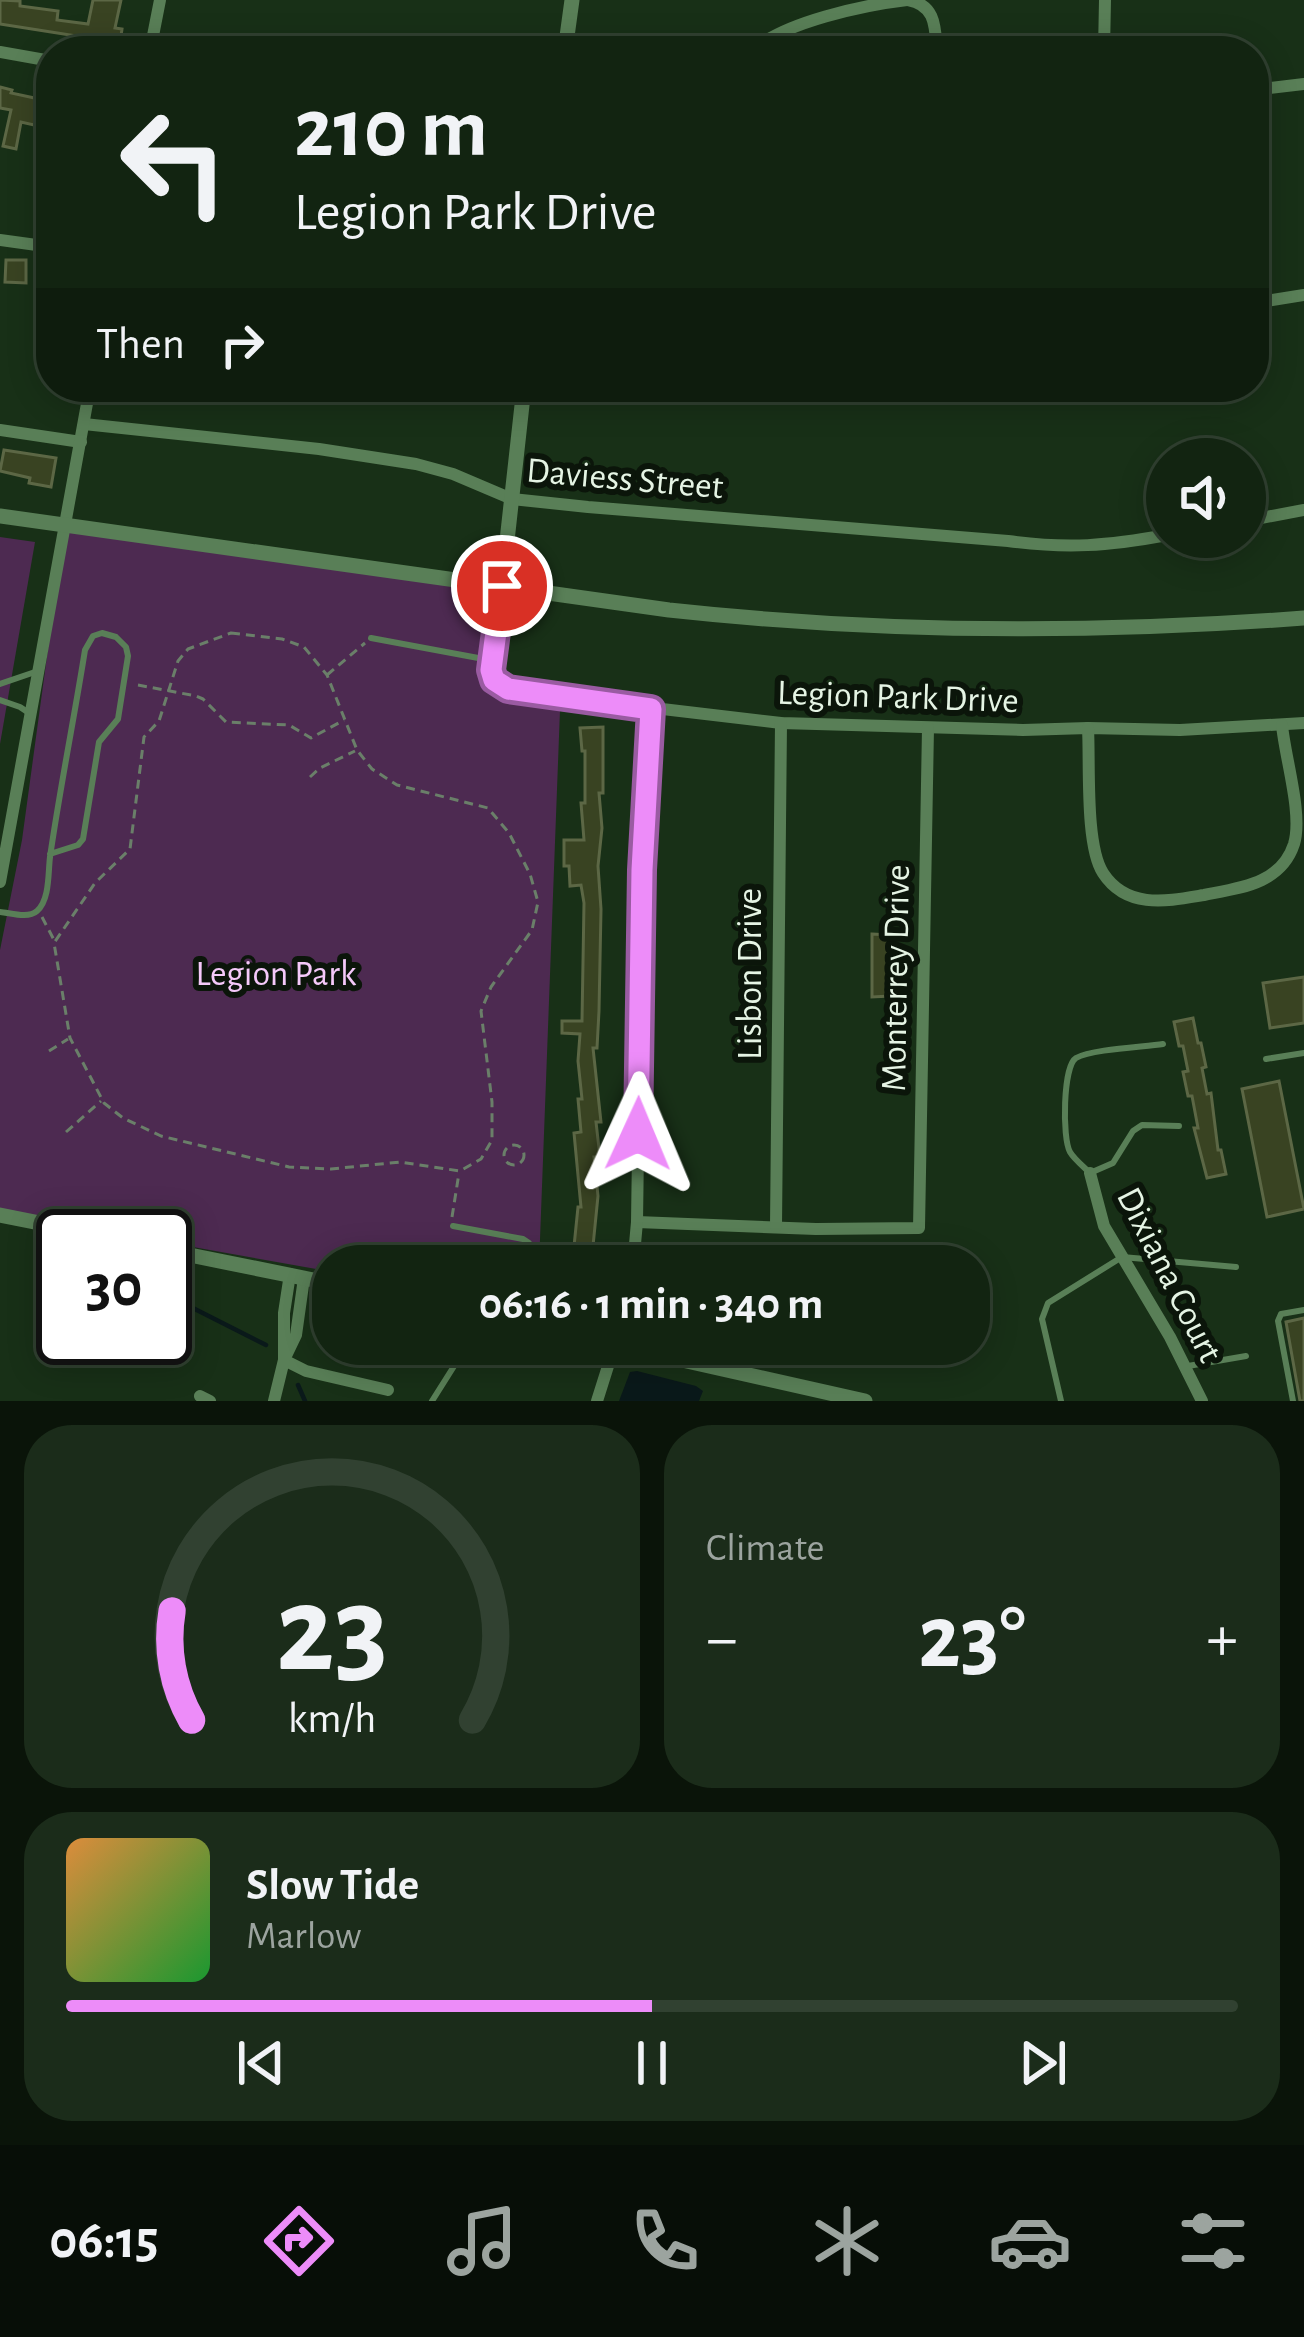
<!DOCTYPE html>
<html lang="en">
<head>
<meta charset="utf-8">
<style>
	body { margin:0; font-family:"Alegreya Sans",sans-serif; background:#1b2c1a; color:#f1f3f6; height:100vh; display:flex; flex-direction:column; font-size:45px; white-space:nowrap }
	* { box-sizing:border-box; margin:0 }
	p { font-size:39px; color:#9ca49f }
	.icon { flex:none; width:66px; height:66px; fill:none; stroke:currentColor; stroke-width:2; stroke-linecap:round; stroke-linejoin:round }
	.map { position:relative; height:1401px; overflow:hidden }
	.sheet { display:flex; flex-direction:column; gap:24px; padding:24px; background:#0a1409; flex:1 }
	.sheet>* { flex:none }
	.hud { position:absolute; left:36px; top:36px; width:1233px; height:366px; border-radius:48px; box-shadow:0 6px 30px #0003,0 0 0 3px #314131; background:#122411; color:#f1f3f6; overflow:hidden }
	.fabs { position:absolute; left:1146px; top:438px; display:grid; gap:24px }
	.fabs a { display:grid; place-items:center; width:120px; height:120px; border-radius:50%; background:#122411; box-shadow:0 6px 30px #0003,0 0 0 3px #314131; font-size:60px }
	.speed { position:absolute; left:36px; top:1209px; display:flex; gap:24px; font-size:60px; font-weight:700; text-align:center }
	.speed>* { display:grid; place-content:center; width:156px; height:156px; border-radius:50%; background:#122411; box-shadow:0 6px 30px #0003,0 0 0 3px #314131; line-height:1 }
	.speed .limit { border:6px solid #111; border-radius:18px; background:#fff; color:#111 }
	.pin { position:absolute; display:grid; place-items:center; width:102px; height:102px; color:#fff; margin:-51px; border:6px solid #fff; border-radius:50%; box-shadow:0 3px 12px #0007 }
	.me { position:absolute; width:132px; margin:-66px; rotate:1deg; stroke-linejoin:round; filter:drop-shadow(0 0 9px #0008) }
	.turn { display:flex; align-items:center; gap:42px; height:252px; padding:0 60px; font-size:54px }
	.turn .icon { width:156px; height:156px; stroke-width:2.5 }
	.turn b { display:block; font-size:84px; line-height:102px }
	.then { display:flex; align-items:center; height:114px; padding:0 60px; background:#0003; gap:24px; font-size:45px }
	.big { font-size:90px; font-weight:600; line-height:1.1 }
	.sheet .tile { flex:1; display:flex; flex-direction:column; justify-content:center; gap:18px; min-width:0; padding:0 42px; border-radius:48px; background:#1b2c1a }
	.sheet .dial { align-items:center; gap:0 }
	.dial svg { height:312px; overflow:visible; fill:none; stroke:#314131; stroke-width:7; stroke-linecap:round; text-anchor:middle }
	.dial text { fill:#f1f3f6; stroke:none }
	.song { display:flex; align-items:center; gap:36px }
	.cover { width:144px; height:144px; border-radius:18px; background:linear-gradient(135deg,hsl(30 70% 55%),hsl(130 70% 35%)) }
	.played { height:12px; border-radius:6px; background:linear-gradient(90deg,#ed8cf9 50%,#314131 50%) }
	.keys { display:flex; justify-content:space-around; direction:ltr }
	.heat { display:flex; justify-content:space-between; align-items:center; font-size:66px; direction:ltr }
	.sheet .tiles { flex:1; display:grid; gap:24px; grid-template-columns:1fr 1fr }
	.tile:last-child { grid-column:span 2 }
	.trip { position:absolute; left:312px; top:1245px; width:678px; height:120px; border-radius:48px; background:#122411; box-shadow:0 6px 30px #0003,0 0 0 3px #314131; font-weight:600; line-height:120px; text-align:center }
	.tabs { display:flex; height:192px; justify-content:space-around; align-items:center; background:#070e07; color:#9ca49f }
	.tabs .icon { width:84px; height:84px }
	.tabs .selected { color:#ed8cf9 }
	.tabs b { font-size:54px; color:#f1f3f6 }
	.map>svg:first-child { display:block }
	.green { fill:#4d2a51 }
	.water { fill:#0a191a }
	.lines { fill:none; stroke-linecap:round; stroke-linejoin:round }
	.stream { stroke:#0a191a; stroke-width:4.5 }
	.building { fill:#394322; stroke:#5c6745; stroke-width:3 }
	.path { stroke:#6a7f69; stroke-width:3; stroke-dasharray:9 6; stroke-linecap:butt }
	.service { stroke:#597f57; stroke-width:6 }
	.minor { stroke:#597f57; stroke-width:12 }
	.tertiary { stroke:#597f57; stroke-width:15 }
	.route-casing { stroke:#9a5ba2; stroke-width:30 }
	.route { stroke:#ed8cf9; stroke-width:21 }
	.labels { text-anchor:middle; stroke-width:12; stroke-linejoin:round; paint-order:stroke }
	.street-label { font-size:36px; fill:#e5f4e4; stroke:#0b150a }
	.park-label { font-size:36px; fill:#f5c9fa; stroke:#0b150a }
</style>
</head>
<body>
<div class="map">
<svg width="1304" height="1401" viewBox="0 0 1304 1401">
	<rect width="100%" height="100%" fill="#183017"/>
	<g class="green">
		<path d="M65,524L502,586L499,685L560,710L539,1266H333V1272L165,1242V1236H128L0,1214V950L22,840Z"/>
		<path d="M0,537L35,542L0,744Z"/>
	</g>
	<path class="water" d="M637,1371L696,1386L703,1391L699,1401H619L630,1372Z"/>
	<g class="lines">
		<g class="stream">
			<path d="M183,1303L266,1345"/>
			<path d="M298,1385L305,1401"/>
		</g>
	</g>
	<g class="building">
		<path d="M0,0L20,1V6L58,11L57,20L88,24L93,0H121L115,28L122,29L119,49L101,46L102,40L0,24Z"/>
		<path d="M0,87L12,90L11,93L39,99L34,125L21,122L16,149L3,146L11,110L0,108Z"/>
		<path d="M6,260H26V283L5,282Z"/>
		<path d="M4,450L56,458L51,487L29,483L30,478L0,471Z"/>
		<path d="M603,727V793H599L602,828L598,866L601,909L599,1011L597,1048H593L601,1122H596L600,1157H594L598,1196L591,1266H572L578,1207H581L574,1133L581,1132L578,1099H582L578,1061L580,1034L562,1033V1021H582L584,903L581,885L570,886L569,866H564V840H584L581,803H585V751H582L580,728Z"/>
		<path d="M872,934L889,935L890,996L872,997Z"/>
		<path d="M1304,977V1023L1270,1028L1263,983Z"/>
		<path d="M1193,1018L1198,1043H1201L1206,1067L1202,1068L1207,1094L1211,1093L1218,1150H1221L1226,1174L1207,1178L1194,1128H1198L1192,1096H1188L1183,1072L1188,1071L1183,1046H1179L1174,1022Z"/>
		<path d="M1279,1081L1304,1209L1267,1217L1242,1089Z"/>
		<path d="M1304,1318V1401H1300L1286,1322Z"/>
	</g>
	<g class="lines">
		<g class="path">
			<path d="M231,633L282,639L304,647L327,675L357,750L372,769L397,785L488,808L509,833L530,874L538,902L532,930L491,987L481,1011L492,1102V1140L481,1159L460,1171L400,1162L331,1169L289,1167L161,1136L123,1118L104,1103L70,1038L54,943L95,883L130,849L144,737L159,721L178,661L188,649Z"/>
			<path d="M327,675L365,643"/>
			<path d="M138,685L196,696L203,699L226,722L289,725L311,738L344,720"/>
			<path d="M310,777L320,768L355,751"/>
			<path d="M42,917L54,940"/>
			<path d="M49,1051L68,1039"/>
			<path d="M66,1132L101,1101"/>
			<circle cx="514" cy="1155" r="10"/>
			<path d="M452,1217L459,1173"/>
		</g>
		<g class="service">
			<path d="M371,638L489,660"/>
			<path d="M0,684L35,672"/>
			<path d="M0,700L20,707L29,713"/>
			<path d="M0,912C11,913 28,919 37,911C50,900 48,872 50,857C60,788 74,719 85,650L93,636L102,633L116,637L126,647L128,656L118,719L99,742L83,839L78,845L50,854"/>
			<path d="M1163,1044C1143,1047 1092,1049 1076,1058C1063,1066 1062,1138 1070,1152C1074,1159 1084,1167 1090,1173L1113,1163L1133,1131L1142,1125L1179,1126"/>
			<path d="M1266,1059L1304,1053"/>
			<path d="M453,1226L523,1239L529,1243L531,1266"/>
			<path d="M1188,1366L1246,1356"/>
			<path d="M432,1401L468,1344"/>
			<path d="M1061,1401L1042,1319L1048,1303L1122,1257L1236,1267"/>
			<path d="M1293,1401L1278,1321L1281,1314L1304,1310"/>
		</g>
		<g class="minor">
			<path d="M908,0C936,5 935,27 937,51"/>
			<path d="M150,51L160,0"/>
			<path d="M752,51C784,22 864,5 907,0"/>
			<path d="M1104,51L1105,0"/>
			<path d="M0,52L51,61"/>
			<path d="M1254,90L1304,84"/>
			<path d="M0,240L51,247"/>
			<path d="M1254,303L1304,295"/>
			<path d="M84,424L319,449L416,464L453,474L512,499L588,507L1008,541C1068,549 1107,546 1167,535"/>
			<path d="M0,430L81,442"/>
			<path d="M1245,521L1304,510"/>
			<path d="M502,586L492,661L494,680L508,689L527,693L781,723L1023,730L1088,728L1180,730L1304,723"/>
			<path d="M1088,728C1090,764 1085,845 1103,873C1127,910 1168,901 1204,895C1240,888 1281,884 1294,844C1303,814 1285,758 1282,725"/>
			<path d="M0,882L90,387"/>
			<path d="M1090,1173L1104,1226L1170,1337L1202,1401"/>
			<path d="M637,1222L816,1229L919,1228L928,728"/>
			<path d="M776,1226L781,723"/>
			<path d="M633,1266L637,1222L642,870L651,709"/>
			<path d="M304,1278L296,1335L284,1360L306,1371L388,1390"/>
			<path d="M200,1396L210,1401"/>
			<path d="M274,1401L284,1360V1313L290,1274"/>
			<path d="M597,1401L615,1344"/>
		</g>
		<g class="tertiary">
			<path d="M565,51L572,0"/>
			<path d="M0,516L669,610C880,633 1093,634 1304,618"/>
			<path d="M502,586L524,387"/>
			<path d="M0,1215L105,1236"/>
			<path d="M165,1250L333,1284"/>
			<path d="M611,1344L865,1401"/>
		</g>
	</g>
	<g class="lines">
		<defs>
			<path id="route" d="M502,586L491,670L494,680L508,689L651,709L642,870L638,1134"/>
		</defs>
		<use href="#route" class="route-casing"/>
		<use href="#route" class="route"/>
	</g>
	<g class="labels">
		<g class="street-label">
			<text transform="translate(625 477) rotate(5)" y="13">Daviess Street</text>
			<text transform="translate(898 695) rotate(2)" y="13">Legion Park Drive</text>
			<text transform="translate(748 974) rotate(-90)" y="13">Lisbon Drive</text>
			<text transform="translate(894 978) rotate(-89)" y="13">Monterrey Drive</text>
			<text transform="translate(1171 1274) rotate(63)" y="13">Dixiana Court</text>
		</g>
		<g class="park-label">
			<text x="276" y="985">Legion Park</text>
		</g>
	</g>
</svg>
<div class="fabs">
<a><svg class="icon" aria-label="sound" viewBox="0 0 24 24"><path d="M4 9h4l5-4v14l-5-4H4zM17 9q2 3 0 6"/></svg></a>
</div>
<div class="speed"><div class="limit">30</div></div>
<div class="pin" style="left:502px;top:586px;background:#d93025"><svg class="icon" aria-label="arrive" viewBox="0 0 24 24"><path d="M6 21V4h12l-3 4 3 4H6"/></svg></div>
<svg class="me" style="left:638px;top:1134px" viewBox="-20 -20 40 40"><path d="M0-17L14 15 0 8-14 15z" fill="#ed8cf9" stroke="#fff" stroke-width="4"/></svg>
<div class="trip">06:16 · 1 min · 340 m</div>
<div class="hud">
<div class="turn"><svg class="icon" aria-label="left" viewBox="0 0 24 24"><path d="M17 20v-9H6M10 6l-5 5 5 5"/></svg><div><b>210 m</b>Legion Park Drive</div></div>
<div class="then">Then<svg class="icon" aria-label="right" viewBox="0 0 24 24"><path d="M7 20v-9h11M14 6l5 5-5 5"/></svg></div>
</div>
</div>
<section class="sheet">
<div class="tiles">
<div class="tile dial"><svg viewBox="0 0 100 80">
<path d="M14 69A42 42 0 1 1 86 69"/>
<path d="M14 69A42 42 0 0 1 9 41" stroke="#ed8cf9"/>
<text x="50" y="56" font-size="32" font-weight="700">23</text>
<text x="50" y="72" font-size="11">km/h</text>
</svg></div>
<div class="tile"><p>Climate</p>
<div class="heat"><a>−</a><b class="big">23°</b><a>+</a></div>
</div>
<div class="tile">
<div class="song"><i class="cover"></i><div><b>Slow Tide</b><p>Marlow</p></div></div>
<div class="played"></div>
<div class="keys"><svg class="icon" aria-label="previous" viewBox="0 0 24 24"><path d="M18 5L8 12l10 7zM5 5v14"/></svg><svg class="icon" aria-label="pause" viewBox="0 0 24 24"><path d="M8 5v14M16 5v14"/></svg><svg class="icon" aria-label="next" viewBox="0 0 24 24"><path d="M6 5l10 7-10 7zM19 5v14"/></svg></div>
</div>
</div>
</section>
<nav class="tabs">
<b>06:15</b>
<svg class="icon selected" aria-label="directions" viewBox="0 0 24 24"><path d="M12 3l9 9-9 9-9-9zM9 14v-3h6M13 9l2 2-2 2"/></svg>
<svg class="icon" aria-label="music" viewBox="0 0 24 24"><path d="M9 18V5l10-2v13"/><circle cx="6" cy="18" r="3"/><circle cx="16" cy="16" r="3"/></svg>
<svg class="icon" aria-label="phone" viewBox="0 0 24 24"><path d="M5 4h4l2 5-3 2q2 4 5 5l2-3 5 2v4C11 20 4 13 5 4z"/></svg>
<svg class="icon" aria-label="climate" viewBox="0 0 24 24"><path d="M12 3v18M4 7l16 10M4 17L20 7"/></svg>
<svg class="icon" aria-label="car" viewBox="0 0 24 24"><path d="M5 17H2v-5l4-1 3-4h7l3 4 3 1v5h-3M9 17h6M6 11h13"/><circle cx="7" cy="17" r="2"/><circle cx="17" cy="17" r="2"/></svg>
<svg class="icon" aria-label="filters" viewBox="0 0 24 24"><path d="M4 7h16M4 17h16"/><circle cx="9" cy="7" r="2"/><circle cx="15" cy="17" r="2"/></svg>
</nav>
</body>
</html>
